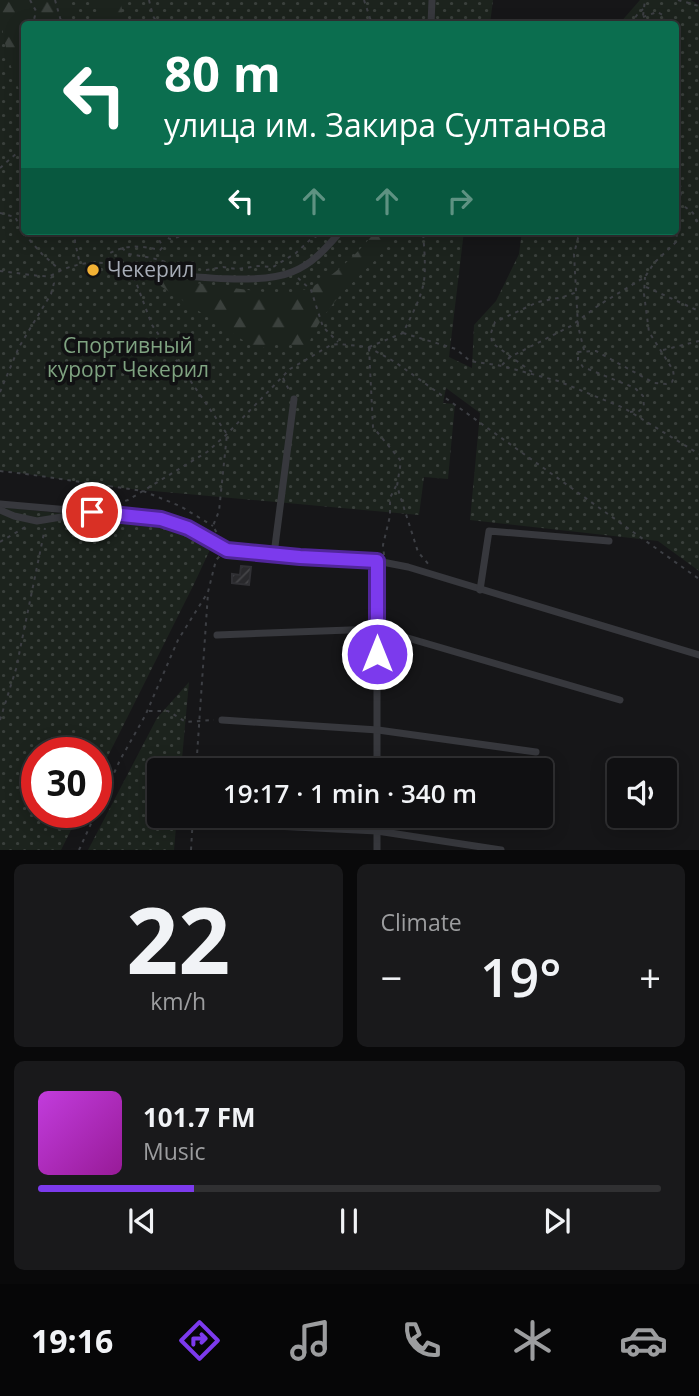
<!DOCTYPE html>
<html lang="en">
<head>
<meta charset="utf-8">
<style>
	body { margin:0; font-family:"Open Sans",sans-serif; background:#19191b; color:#f1f3f6; height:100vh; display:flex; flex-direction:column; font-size:26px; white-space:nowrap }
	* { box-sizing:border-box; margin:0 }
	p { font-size:23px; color:#9c9d9f }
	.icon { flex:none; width:38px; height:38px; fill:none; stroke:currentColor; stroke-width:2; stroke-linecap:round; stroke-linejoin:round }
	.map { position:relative; height:850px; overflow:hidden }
	.drawer { display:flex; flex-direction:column; gap:14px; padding:14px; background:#09090a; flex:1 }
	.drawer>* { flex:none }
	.hud { position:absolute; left:21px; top:21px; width:658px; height:214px; border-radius:7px; box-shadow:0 4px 18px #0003,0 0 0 2px #303032; background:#0b6e4f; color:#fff; overflow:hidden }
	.buttons { position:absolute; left:607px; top:758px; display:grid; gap:14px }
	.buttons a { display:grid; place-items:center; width:70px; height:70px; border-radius:7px; background:#101012; box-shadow:0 4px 18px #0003,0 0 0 2px #303032; font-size:35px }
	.speed { position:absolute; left:21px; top:737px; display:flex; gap:14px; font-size:35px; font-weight:700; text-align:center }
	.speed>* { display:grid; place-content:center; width:91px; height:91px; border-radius:50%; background:#101012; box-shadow:0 4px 18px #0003,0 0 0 2px #303032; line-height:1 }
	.speed .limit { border:10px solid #d22; background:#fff; color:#111 }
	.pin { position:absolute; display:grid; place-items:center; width:60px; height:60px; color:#fff; margin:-30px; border:4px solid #fff; border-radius:50%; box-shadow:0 2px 7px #0007 }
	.me { position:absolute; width:77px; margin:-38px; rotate:0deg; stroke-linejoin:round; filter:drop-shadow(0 0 5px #0008) }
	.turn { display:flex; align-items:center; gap:24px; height:147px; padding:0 28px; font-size:32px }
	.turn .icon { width:91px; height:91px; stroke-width:2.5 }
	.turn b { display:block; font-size:49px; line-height:60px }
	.lanes { display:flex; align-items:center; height:66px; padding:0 28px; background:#0003; justify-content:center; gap:35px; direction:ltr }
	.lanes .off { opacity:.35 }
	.big { font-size:52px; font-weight:600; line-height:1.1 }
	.drawer .card { flex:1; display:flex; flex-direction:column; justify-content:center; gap:10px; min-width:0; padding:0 24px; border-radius:10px; background:#19191b }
	.drawer .dial { align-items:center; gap:0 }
	.dial b { font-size:91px; line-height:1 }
	.song { display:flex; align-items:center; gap:21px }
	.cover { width:84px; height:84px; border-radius:10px; background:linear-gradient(135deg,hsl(290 70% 55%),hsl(300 70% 35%)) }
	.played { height:7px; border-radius:4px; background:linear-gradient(90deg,#7c3aed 25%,#303032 25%) }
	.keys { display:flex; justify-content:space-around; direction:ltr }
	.heat { display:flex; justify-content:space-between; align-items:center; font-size:38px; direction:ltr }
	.drawer .tiles { flex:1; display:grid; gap:14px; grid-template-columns:1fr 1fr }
	.card:last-child { grid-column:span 2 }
	.trip { position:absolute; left:147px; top:758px; width:406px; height:70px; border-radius:7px; background:#101012; box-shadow:0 4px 18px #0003,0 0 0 2px #303032; font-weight:600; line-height:70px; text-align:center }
	.menu { display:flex; height:112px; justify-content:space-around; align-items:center; background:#060607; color:#9c9d9f }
	.menu .icon { width:49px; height:49px }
	.menu .current { color:#7c3aed }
	.menu b { font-size:32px; color:#f1f3f6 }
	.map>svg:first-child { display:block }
	.grass { fill:url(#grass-dots) }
	.forest { fill:url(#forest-firs) }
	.building { fill:url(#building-hatch); stroke:#303034; stroke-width:2 }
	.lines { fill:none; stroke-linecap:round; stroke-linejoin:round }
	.path { stroke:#3d3f44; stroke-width:2; stroke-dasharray:3.5 5; stroke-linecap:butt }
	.minor { stroke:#37383d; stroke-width:7 }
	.route-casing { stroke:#51269a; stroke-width:18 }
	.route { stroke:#7c3aed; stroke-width:12 }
	.poi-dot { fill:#f2b134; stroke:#111113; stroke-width:2.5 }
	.labels { text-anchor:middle; stroke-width:7; stroke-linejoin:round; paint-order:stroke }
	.poi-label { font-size:21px; fill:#a8adb8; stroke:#111113; text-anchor:start }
	.park-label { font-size:21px; fill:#7fa381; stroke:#111113 }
</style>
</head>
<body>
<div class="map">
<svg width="699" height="850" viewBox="0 0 699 850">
	<defs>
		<pattern id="grass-dots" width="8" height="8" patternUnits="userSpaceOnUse" patternTransform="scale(1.75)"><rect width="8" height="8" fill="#1c231d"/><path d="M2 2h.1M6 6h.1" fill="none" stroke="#3a403c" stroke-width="1.8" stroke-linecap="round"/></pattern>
		<pattern id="forest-firs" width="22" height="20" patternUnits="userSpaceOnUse" patternTransform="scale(1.75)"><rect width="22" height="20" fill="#1c231d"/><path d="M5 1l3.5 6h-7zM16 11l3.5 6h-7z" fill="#3a403c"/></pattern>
		<pattern id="building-hatch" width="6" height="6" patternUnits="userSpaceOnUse" patternTransform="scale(1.75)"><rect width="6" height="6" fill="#29292c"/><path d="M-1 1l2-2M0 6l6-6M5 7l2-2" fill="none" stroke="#454548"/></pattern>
	</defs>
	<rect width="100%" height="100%" fill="#161618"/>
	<g class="grass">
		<path d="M0,0H493L490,24H24V231H464L449,357L472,368L474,325L496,301L519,254L522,231H676V24H619L640,0H691L699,5V571L658,541L470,520L480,413L446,388L443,403L455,404L448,479L424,477L419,515L120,488L0,470Z"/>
		<path d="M0,507L203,528L215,539L194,584L96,780V752H37V812H80L61,850H0Z"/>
		<path d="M189,682L181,770H159V816H177L174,850H88L157,718Z"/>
	</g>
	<g class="forest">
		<path d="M0,0H70L72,24H24V103C11,70 0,35 0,0Z"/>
		<path d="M97,0H120L122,9V24H99Z"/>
		<path d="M376,231H398C389,249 372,263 358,277C336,299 318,319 307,348L299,349C283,339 275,343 258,350L156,283L157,278L272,293C277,293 283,294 289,293C323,290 355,256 376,231Z"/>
	</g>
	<path class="building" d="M241,566L251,567L249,585L232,583V574L240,575Z"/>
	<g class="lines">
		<g class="path">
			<path d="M30,0L36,11L33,24"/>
			<path d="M55,0L61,21L58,24"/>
			<path d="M149,0L153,16L158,24"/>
			<path d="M364,0L372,24"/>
			<path d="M678,0L699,6"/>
			<path d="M643,17L657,12L663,15L664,24"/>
			<path d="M630,24L637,15L643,9"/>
			<path d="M642,24L645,0"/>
			<path d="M24,52L20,66L24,91"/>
			<path d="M0,168L18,152L24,151"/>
			<path d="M676,176C682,184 681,193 680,203L693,213L699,226"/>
			<path d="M0,213L15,217L26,236L42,254L60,270"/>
			<path d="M75,231V242L80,264"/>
			<path d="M122,248L129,254L152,258L190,269"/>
			<path d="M108,261L110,253C127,244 142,246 160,250L163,247L159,240V237L163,235L170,239L178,237L186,231"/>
			<path d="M206,270L223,267L237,269L258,266L273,267L296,253L311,239L327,231"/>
			<path d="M0,271C12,272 39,277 49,276C54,275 59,271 64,269C86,261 101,261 123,267"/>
			<path d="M134,277L152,325L227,434L219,511L213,526L218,535"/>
			<path d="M298,278L311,290L323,327L338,342"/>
			<path d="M646,287L699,311"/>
			<path d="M403,333L456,349L470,361L502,366L558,381L624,408L699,454"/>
			<path d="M369,347L403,333C411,316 421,299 424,281C426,265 424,247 423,231"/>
			<path d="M369,348L373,427L401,461L397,486L418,552L430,566"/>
			<path d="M584,350L578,326L574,254L578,238L585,231"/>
			<path d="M663,350L699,341"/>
			<path d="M502,365L510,357L571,326L599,305L645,277L654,263L676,242L680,203L676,201"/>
			<path d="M532,372L492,343L491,333L495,322L538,302L563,297L577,292"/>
			<path d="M283,378L290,392"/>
			<path d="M0,392L19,347L51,294L54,283L51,277"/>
			<path d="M630,412L639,411L644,407L643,396L635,388L583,367L578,360V352L596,351L654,383L666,384L672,382L674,377L673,370L649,332L644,294L645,277"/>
			<path d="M0,471L26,474L143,491L180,506L213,526"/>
			<path d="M109,506L128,500L207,452L227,434L290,369L331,345L339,344L368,347L395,362L699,579"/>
			<path d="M0,542L27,526"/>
			<path d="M384,555L383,545L390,516V498L396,486"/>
			<path d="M149,711H168L186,722L214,720"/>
			<path d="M0,720L16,669L45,528"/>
			<path d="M196,770L208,593"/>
			<path d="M194,823H209"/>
			<path d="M79,850L120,760L145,716L178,640L208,592L216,560L220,556"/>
			<path d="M191,850L193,816"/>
		</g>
		<g class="minor">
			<path d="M431,24L432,0"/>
			<path d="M131,270C172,274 256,287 292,272C313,264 327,247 341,231"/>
			<path d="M0,504L81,511"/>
			<path d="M0,510L14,516L37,521L92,512L161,519L188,528L227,550L300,557L377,561L408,567L699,655"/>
			<path d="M274,554L294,399"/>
			<path d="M377,561V770"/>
			<path d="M480,590L489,531L609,541"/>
			<path d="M217,635L377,629L620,700"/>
			<path d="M222,720L378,730L536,752"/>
			<path d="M377,816V850"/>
			<path d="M215,823L377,831L501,850"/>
		</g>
	</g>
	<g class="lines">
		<defs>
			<path id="route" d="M92,512L161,519L188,528L227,550L300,557L377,561V654"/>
		</defs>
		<use href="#route" class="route-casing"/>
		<use href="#route" class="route"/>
	</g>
	<circle class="poi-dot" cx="93" cy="270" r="7"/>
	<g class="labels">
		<g class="poi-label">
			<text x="107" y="277">Чекерил</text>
		</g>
		<g class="park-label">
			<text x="128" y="353">Спортивный<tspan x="128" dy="24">курорт Чекерил</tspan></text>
		</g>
	</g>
</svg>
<div class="buttons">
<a><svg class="icon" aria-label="sound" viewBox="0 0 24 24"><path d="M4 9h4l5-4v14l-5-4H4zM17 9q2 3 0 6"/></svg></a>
</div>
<div class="speed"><div class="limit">30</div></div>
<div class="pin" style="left:92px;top:512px;background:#d93025"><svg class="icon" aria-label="arrive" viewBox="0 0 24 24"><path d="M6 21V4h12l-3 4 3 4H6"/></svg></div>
<svg class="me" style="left:377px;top:654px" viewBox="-20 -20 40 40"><circle r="17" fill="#7c3aed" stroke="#fff" stroke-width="3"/><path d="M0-11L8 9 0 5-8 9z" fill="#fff"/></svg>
<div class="trip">19:17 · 1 min · 340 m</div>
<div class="hud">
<div class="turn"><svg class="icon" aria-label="left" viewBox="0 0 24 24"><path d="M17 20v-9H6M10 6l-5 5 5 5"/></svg><div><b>80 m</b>улица им. Закира Султанова</div></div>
<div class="lanes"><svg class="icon" aria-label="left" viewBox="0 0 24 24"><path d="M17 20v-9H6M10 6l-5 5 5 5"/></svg><svg class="icon off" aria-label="ahead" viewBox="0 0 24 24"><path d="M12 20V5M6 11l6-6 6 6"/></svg><svg class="icon off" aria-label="ahead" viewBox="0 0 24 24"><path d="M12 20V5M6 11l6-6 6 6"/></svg><svg class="icon off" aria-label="right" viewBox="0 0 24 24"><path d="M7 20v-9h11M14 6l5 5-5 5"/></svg></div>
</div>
</div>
<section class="drawer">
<div class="tiles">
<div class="card dial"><b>22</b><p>km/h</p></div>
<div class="card"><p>Climate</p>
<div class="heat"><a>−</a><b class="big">19°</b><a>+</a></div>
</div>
<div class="card">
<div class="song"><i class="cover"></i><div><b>101.7 FM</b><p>Music</p></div></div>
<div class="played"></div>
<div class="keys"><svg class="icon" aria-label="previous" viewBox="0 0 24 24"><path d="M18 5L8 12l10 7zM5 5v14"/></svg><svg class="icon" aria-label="pause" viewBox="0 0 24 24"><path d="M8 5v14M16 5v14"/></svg><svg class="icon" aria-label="next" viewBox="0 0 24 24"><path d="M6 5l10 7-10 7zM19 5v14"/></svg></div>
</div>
</div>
</section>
<nav class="menu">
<b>19:16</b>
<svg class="icon current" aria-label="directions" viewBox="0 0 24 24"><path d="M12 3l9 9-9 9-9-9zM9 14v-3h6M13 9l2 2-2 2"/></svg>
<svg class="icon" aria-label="music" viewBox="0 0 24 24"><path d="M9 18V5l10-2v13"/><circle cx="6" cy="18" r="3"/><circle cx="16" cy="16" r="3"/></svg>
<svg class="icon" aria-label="phone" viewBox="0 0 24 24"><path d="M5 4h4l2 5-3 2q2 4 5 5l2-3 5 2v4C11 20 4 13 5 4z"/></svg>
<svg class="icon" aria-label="climate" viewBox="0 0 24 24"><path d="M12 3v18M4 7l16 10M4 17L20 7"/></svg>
<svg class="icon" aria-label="car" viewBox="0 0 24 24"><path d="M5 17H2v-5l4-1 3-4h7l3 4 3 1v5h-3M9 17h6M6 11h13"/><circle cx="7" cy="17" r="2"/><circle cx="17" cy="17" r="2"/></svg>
</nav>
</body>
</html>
